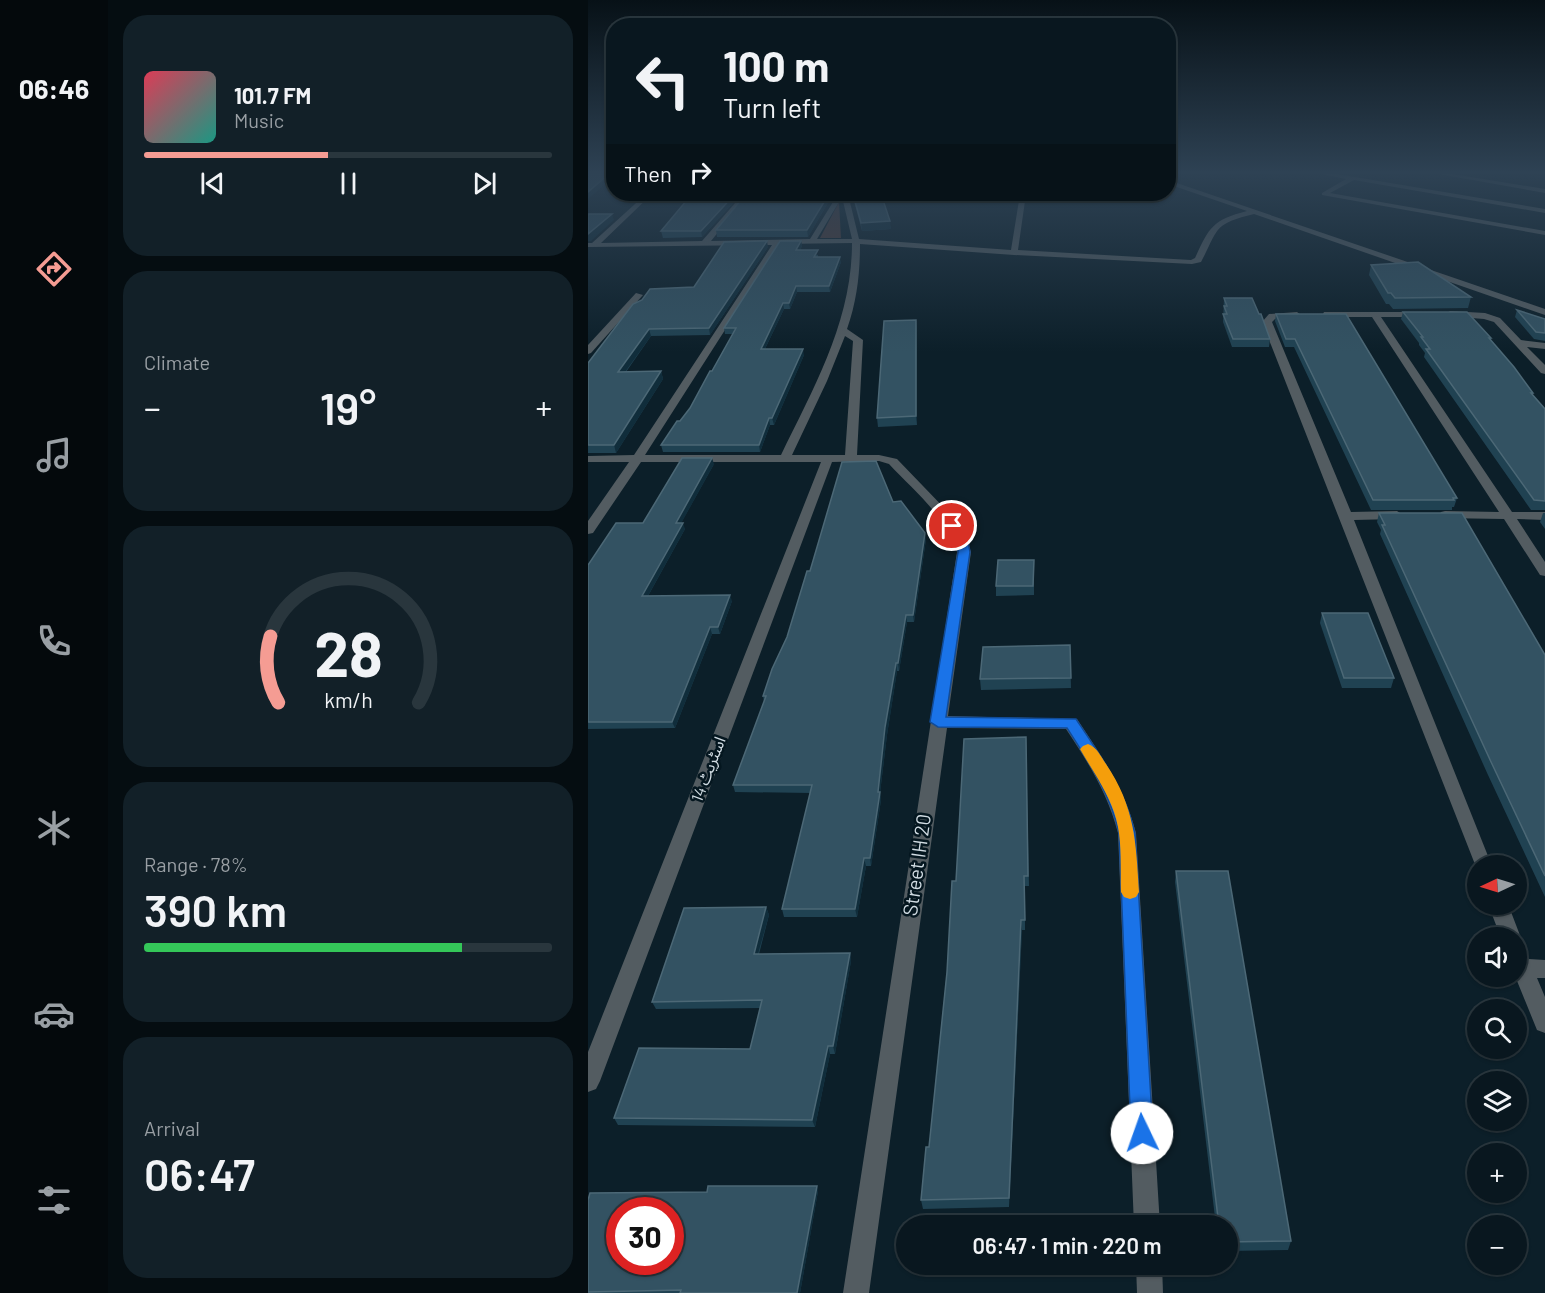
<!DOCTYPE html>
<html lang="en">
<head>
<meta charset="utf-8">
<style>
	body { margin:0; font-family:Barlow,"Noto Sans Arabic",sans-serif; background:#122028; color:#f1f3f6; height:100vh; display:flex; flex-direction:column; font-size:22px; white-space:nowrap }
	* { box-sizing:border-box; margin:0 }
	p { font-size:20px; color:#999fa4 }
	.icon { flex:none; width:33px; height:33px; fill:none; stroke:currentColor; stroke-width:2; stroke-linecap:round; stroke-linejoin:round }
	.map { position:relative; flex:1; overflow:hidden }
	.details { display:flex; flex-direction:column; gap:15px; padding:15px; background:#050d11; width:480px }
	.details>* { flex:none }
	.top-card { position:absolute; left:18px; top:18px; width:570px; height:183px; border-radius:24px; box-shadow:0 2px 4px #0004,0 0 0 2px #29363d; background:#09171f; color:#f1f3f6; overflow:hidden }
	.needle { width:39px; rotate:266deg }
	.tools { position:absolute; left:879px; top:855px; display:grid; gap:12px }
	.tools a { display:grid; place-items:center; width:60px; height:60px; border-radius:50%; background:#09171f; box-shadow:0 2px 4px #0004,0 0 0 2px #29363d; font-size:30px }
	.speed { position:absolute; left:18px; top:1197px; display:flex; gap:12px; font-size:30px; font-weight:700; text-align:center }
	.speed>* { display:grid; place-content:center; width:78px; height:78px; border-radius:50%; background:#09171f; box-shadow:0 2px 4px #0004,0 0 0 2px #29363d; line-height:1 }
	.speed .limit { border:9px solid #d22; background:#fff; color:#111 }
	.pin { position:absolute; display:grid; place-items:center; width:51px; height:51px; color:#fff; margin:-26px; border:3px solid #fff; border-radius:50%; box-shadow:0 2px 6px #0007 }
	.me { position:absolute; width:66px; margin:-33px; rotate:357deg; stroke-linejoin:round; filter:drop-shadow(0 0 4px #0008) }
	.turn { display:flex; align-items:center; gap:21px; height:126px; padding:0 18px; font-size:27px }
	.turn .icon { width:78px; height:78px; stroke-width:2.5 }
	.turn b { display:block; font-size:42px; line-height:51px }
	.then { display:flex; align-items:center; height:57px; padding:0 18px; background:#0003; gap:12px; font-size:22px }
	.big { font-size:45px; font-weight:600; line-height:1.1 }
	.details .widget { flex:1; display:flex; flex-direction:column; justify-content:center; gap:9px; min-width:0; padding:0 21px; border-radius:24px; background:#122028 }
	.details .dial { align-items:center; gap:0 }
	.dial svg { height:156px; overflow:visible; fill:none; stroke:#29363d; stroke-width:7; stroke-linecap:round; text-anchor:middle }
	.dial text { fill:#f1f3f6; stroke:none }
	.song { display:flex; align-items:center; gap:18px }
	.cover { width:72px; height:72px; border-radius:9px; background:linear-gradient(135deg,hsl(350 70% 55%),hsl(170 70% 35%)) }
	.played { height:6px; border-radius:3px; background:linear-gradient(90deg,#f59c93 45%,#29363d 45%) }
	.keys { display:flex; justify-content:space-around; direction:ltr }
	.heat { display:flex; justify-content:space-between; align-items:center; font-size:33px; direction:ltr }
	.charge { height:9px; border-radius:4px; background:linear-gradient(90deg,#34c759 78%,#29363d 0) }
	.trip { position:absolute; left:308px; top:1215px; width:342px; height:60px; border-radius:30px; background:#09171f; box-shadow:0 2px 4px #0004,0 0 0 2px #29363d; font-weight:600; line-height:60px; text-align:center }
	main { display:flex; flex:1; min-height:0 }
	.menu { display:flex; flex-direction:column; width:108px; justify-content:space-around; align-items:center; background:#04090c; color:#999fa4 }
	.menu .icon { width:42px; height:42px }
	.menu .on { color:#f59c93 }
	.menu b { font-size:27px; color:#f1f3f6 }
	.map>svg:first-child { display:block }
	.green { fill:#523c3a }
	.lines { fill:none; stroke-linecap:round; stroke-linejoin:round }
	.minor { fill:#535c61; fill-rule:evenodd }
	.wall { fill:#204252 }
	.shaded-wall { fill:#102d3b }
	.building { fill:#335262; stroke:#4c6876; stroke-width:1.5; fill-rule:evenodd }
	.route { fill:#1a73e8; stroke:#114b97; stroke-width:1.5 }
	.slow { fill:#f59e0b }
	.labels { text-anchor:middle; stroke-width:5; stroke-linejoin:round; paint-order:stroke }
	.street-label { font-size:16px; fill:#d1dce3; stroke:#04161f }
	.near-street-label { font-size:20px; fill:#d1dce3; stroke:#04161f }
</style>
</head>
<body>
<main>
<nav class="menu">
<b>06:46</b>
<svg class="icon on" aria-label="directions" viewBox="0 0 24 24"><path d="M12 3l9 9-9 9-9-9zM9 14v-3h6M13 9l2 2-2 2"/></svg>
<svg class="icon" aria-label="music" viewBox="0 0 24 24"><path d="M9 18V5l10-2v13"/><circle cx="6" cy="18" r="3"/><circle cx="16" cy="16" r="3"/></svg>
<svg class="icon" aria-label="phone" viewBox="0 0 24 24"><path d="M5 4h4l2 5-3 2q2 4 5 5l2-3 5 2v4C11 20 4 13 5 4z"/></svg>
<svg class="icon" aria-label="climate" viewBox="0 0 24 24"><path d="M12 3v18M4 7l16 10M4 17L20 7"/></svg>
<svg class="icon" aria-label="car" viewBox="0 0 24 24"><path d="M5 17H2v-5l4-1 3-4h7l3 4 3 1v5h-3M9 17h6M6 11h13"/><circle cx="7" cy="17" r="2"/><circle cx="17" cy="17" r="2"/></svg>
<svg class="icon" aria-label="filters" viewBox="0 0 24 24"><path d="M4 7h16M4 17h16"/><circle cx="9" cy="7" r="2"/><circle cx="15" cy="17" r="2"/></svg>
</nav>
<section class="details">
<div class="widget">
<div class="song"><i class="cover"></i><div><b>101.7 FM</b><p>Music</p></div></div>
<div class="played"></div>
<div class="keys"><svg class="icon" aria-label="previous" viewBox="0 0 24 24"><path d="M18 5L8 12l10 7zM5 5v14"/></svg><svg class="icon" aria-label="pause" viewBox="0 0 24 24"><path d="M8 5v14M16 5v14"/></svg><svg class="icon" aria-label="next" viewBox="0 0 24 24"><path d="M6 5l10 7-10 7zM19 5v14"/></svg></div>
</div>
<div class="widget"><p>Climate</p>
<div class="heat"><a>−</a><b class="big">19°</b><a>+</a></div>
</div>
<div class="widget dial"><svg viewBox="0 0 100 80">
<path d="M14 69A42 42 0 1 1 86 69"/>
<path d="M14 69A42 42 0 0 1 10 35" stroke="#f59c93"/>
<text x="50" y="56" font-size="32" font-weight="700">28</text>
<text x="50" y="72" font-size="11">km/h</text>
</svg></div>
<div class="widget"><p>Range · 78%</p><b class="big">390 km</b><div class="charge"></div></div>
<div class="widget"><p>Arrival</p><b class="big">06:47</b></div>
</section>
<div class="map">
<svg width="957" height="1293" viewBox="0 0 957 1293">
	<rect width="100%" height="100%" fill="#0c1f29"/>
	<path class="green" d="M251,202L253,238H232Z"/>
	<g class="lines">
		<g class="minor">
			<path d="M719,171H731L957,209V213L766,180L742,193L957,231V235L734,195V193L758,179Z"/>
			<path d="M834,171H846L957,189V193Z"/>
			<path d="M580,180L957,309V315L666,214C625,224 631,228 613,262L604,264L426,255L272,244C272,273 269,301 259,329L275,340L269,455H291L309,459L361,513L379,540L383,552L360,716L489,719C513,755 537,790 548,833L572,1226H546L530,833C520,794 500,762 478,729L359,728L281,1293H255L369,552C358,516 326,491 301,464L291,461L244,462L12,1081L8,1089L0,1092V1052L233,462H53L5,533L0,534V521L41,462H0V456L46,455L184,245L0,247V243H4L58,194H64L13,243L114,241L155,194H161L123,241L222,239L250,194H260L271,239L423,250L432,194H438L430,250L603,260L607,258C621,228 624,220 659,211L580,184ZM254,197L264,239H229ZM264,243C264,321 226,387 193,455H57L192,244ZM257,336L265,341L257,455H204L239,381Z"/>
			<path d="M48,293L55,295L3,353L0,354V345Z"/>
			<path d="M862,311L897,313L912,318L933,340L957,343V349L939,347L957,365V374L953,373L906,322L896,319L859,316L858,314Z"/>
			<path d="M709,312L713,315L712,317L687,319L684,322L763,512L809,511L815,515L809,519L766,520L904,866H890V872L674,322L681,314Z"/>
			<path d="M736,312H838L839,314L835,317H793L924,512H957V520L929,519L957,562V576L952,575L916,519L853,518L851,515L853,512L857,511L911,512L784,317H739L735,314Z"/>
			<path d="M900,904H920L933,938L930,944L935,946L941,959L957,960V978H949L957,997V1033L949,1030L927,976L928,938H913Z"/>
			<path d="M548,1264H574L575,1293H549Z"/>
		</g>
	</g>
	<g class="wall">
		<path d="M0,171H26V178H24Z"/>
		<path d="M153,194L114,237L75,238L73,231Z"/>
		<path d="M158,194H245L220,237H129L128,230Z"/>
		<path d="M264,194H293L303,229L274,231Z"/>
		<path d="M213,241L214,246L212,250L230,255V257L253,262L242,292H209L202,309H196L177,349L216,355L186,425H182L172,452H75L73,445L102,408L124,371L145,334H137L136,328Z"/>
		<path d="M180,247L122,335L63,336L38,372L73,371L75,379L28,453H0V363L106,287Z"/>
		<path d="M783,265L883,297L880,308L805,309L801,304H798L781,275Z"/>
		<path d="M636,298L682,339L681,347H644L635,322Z"/>
		<path d="M929,310L957,319V341L946,339L927,317Z"/>
		<path d="M815,312L903,338V340L945,393V395L957,409V510H943L836,357L837,353L831,345V343L813,319Z"/>
		<path d="M688,314L869,498L866,507H864V510H783L706,347H697L687,321Z"/>
		<path d="M328,320L329,425L290,427L289,418Z"/>
		<path d="M126,464L93,523L97,529L60,596L144,601L132,634H124L87,728L0,729V565L55,523Z"/>
		<path d="M305,502L338,539L326,622H319L311,671H309L299,735L292,793L293,800L283,866H278L269,917H196L194,909L223,793L147,792L145,785L176,702L175,696L199,637L222,571Z"/>
		<path d="M791,513L957,655V897L900,775L792,534L793,530L789,522Z"/>
		<path d="M955,513H957V529L952,522Z"/>
		<path d="M446,560V595L408,596V586Z"/>
		<path d="M734,613L806,678L803,688H754L732,623Z"/>
		<path d="M482,645L483,688L393,690L392,679Z"/>
		<path d="M438,737L441,886H437V930H434L421,1207L335,1209L333,1200L341,1147L368,881Z"/>
		<path d="M588,871L703,1241L700,1250L639,1251V1226H628L587,882Z"/>
		<path d="M178,907L181,915L171,954L262,953L263,961L247,1054H242L227,1127L30,1125L26,1118L162,1049L173,1008L68,1009L64,1002Z"/>
		<path d="M230,1191L212,1293H0V1200Z"/>
	</g>
	<g class="shaded-wall">
		<path d="M22,173L24,178L0,199V192Z"/>
		<path d="M147,194H153L114,237L113,231Z"/>
		<path d="M241,194H245L220,237L219,230Z"/>
		<path d="M24,214L26,220L3,241H0V234Z"/>
		<path d="M302,221L303,229L274,231L273,223Z"/>
		<path d="M179,241L180,247L122,335L121,328Z"/>
		<path d="M213,241L214,246L209,256L208,250Z"/>
		<path d="M252,257L253,262L242,292L241,286Z"/>
		<path d="M208,286L209,292L202,309L201,303Z"/>
		<path d="M195,303L196,309L174,355L173,349Z"/>
		<path d="M328,320L329,328V425L328,416Z"/>
		<path d="M61,329L63,336L32,379L30,372Z"/>
		<path d="M215,349L216,355L186,425L184,418Z"/>
		<path d="M73,371L75,379L28,453L26,445Z"/>
		<path d="M181,418L182,425L172,452L171,445Z"/>
		<path d="M124,458L126,464L90,529L88,523Z"/>
		<path d="M95,523L97,529L56,603L54,596Z"/>
		<path d="M337,533L338,539L326,622L325,615Z"/>
		<path d="M142,595L144,601L132,634L130,627Z"/>
		<path d="M318,615L319,622L311,671L310,663Z"/>
		<path d="M122,627L124,634L87,728L84,722Z"/>
		<path d="M308,663L309,671L299,735L292,793L293,800L283,866L282,858L297,727Z"/>
		<path d="M276,858L278,866L269,917L267,909Z"/>
		<path d="M178,907L181,915L168,961L166,954Z"/>
		<path d="M433,920L434,930L421,1207V1198Z"/>
		<path d="M262,953L263,961L247,1054L245,1046Z"/>
		<path d="M240,1046L242,1054L227,1127L224,1120Z"/>
		<path d="M229,1186L230,1191L212,1293H209Z"/>
	</g>
	<g class="building">
		<path d="M0,171H26V173H22L0,192Z"/>
		<path d="M104,194H147L113,231H73Z"/>
		<path d="M158,194H241L219,230H128Z"/>
		<path d="M265,194H293L302,221L273,223Z"/>
		<path d="M0,214H24L0,234Z"/>
		<path d="M179,241L121,328L61,329L30,372L73,371L26,445H0V363L45,304L54,300L62,289L106,287L136,242Z"/>
		<path d="M192,241H213L208,250H230L226,257H252L241,286H208L201,303H195L173,349H215L184,418H181L171,445H73L89,421H92L102,408L122,371H124L148,328H136Z"/>
		<path d="M830,262L883,297L807,298L803,293H800L783,265Z"/>
		<path d="M636,298H664L671,314H673L682,339H645L635,314H639L636,306H639Z"/>
		<path d="M929,310L957,319V333L948,332Z"/>
		<path d="M815,312H879L903,338H901L926,367L945,393H943L957,409V501L946,500L838,349H842L833,337H835Z"/>
		<path d="M688,314H758L869,498H865L866,500H785L707,339H698Z"/>
		<path d="M328,320V416L289,418L296,321Z"/>
		<path d="M94,458H124L88,523H95L54,596L142,595L130,627H122L84,722H0V565L28,523H55Z"/>
		<path d="M288,461L305,502L313,501L337,533L325,615H318L310,663H308L297,727L290,792H292L282,858H276L267,909H194L224,785H145L178,696H175L184,669L199,637L219,571H222L254,462Z"/>
		<path d="M791,513H874L957,655V876L904,764L794,525H797Z"/>
		<path d="M410,560H446L445,586H408Z"/>
		<path d="M734,613H780L806,678H756Z"/>
		<path d="M482,645L483,678L392,679L395,647Z"/>
		<path d="M438,737L440,876H436L437,920H433L421,1198L333,1200L338,1147H341L359,972L364,881H368L376,739Z"/>
		<path d="M588,871H640L703,1241L639,1242V1226H631Z"/>
		<path d="M178,907L166,954L262,953L245,1046H240L224,1120L26,1118L51,1048L162,1049L174,1000L64,1002L96,908Z"/>
		<path d="M120,1186H229L209,1293H92L93,1290L0,1292V1200L2,1193L119,1192ZM32,1210H82V1262H32Z"/>
	</g>
	<linearGradient id="sky" x2="0" y2="1"><stop stop-color="#071117"/><stop offset="0.49" stop-color="#2e4254"/><stop offset="1" stop-color="#2e4254" stop-opacity="0"/></linearGradient>
	<rect width="957" height="352" fill="url(#sky)"/>
	<path class="route" d="M364,523L368,524L380,541L382,552L358,717L488,719C512,755 537,790 547,833L565,1133L562,1141L554,1144L546,1141L543,1133L531,833C522,793 500,761 479,728L350,727L342,722L370,552L368,541L359,526Z"/>
	<path class="slow" d="M500,744C509,747 513,757 518,764C547,807 548,842 551,892L548,897L542,899L536,897L533,892C532,866 535,837 526,812C518,789 504,770 492,749L495,746Z"/>
	<g class="labels">
		<g class="street-label">
			<text transform="translate(120 769) rotate(-69)" y="6">اسٹریٹ 14</text>
		</g>
		<g class="near-street-label">
			<text transform="translate(329 865) rotate(-82)" y="7">Street IH 20</text>
		</g>
	</g>
</svg>
<div class="tools">
<a><svg class="needle" viewBox="-14 -14 28 28"><path d="M0-13l5 13h-10z" fill="#e53935"/><path d="M0 13l5-13h-10z" fill="#999fa4"/></svg></a>
<a><svg class="icon" aria-label="sound" viewBox="0 0 24 24"><path d="M4 9h4l5-4v14l-5-4H4zM17 9q2 3 0 6"/></svg></a>
<a><svg class="icon" aria-label="search" viewBox="0 0 24 24"><circle cx="10" cy="10" r="6"/><path d="M15 15l6 6"/></svg></a>
<a><svg class="icon" aria-label="layers" viewBox="0 0 24 24"><path d="M12 4l9 5-9 5-9-5zM3 14l9 5 9-5"/></svg></a>
<a>+</a>
<a>−</a>
</div>
<div class="speed"><div class="limit">30</div></div>
<div class="pin" style="left:364px;top:526px;background:#d93025"><svg class="icon" aria-label="arrive" viewBox="0 0 24 24"><path d="M6 21V4h12l-3 4 3 4H6"/></svg></div>
<svg class="me" style="left:554px;top:1133px" viewBox="-20 -20 40 40"><circle r="19" fill="#fff"/><path d="M0-13L10 11 0 6-10 11z" fill="#1a73e8"/></svg>
<div class="trip">06:47 · 1 min · 220 m</div>
<div class="top-card">
<div class="turn"><svg class="icon" aria-label="left" viewBox="0 0 24 24"><path d="M17 20v-9H6M10 6l-5 5 5 5"/></svg><div><b>100 m</b>Turn left</div></div>
<div class="then">Then<svg class="icon" aria-label="right" viewBox="0 0 24 24"><path d="M7 20v-9h11M14 6l5 5-5 5"/></svg></div>
</div>
</div>
</main>
</body>
</html>
